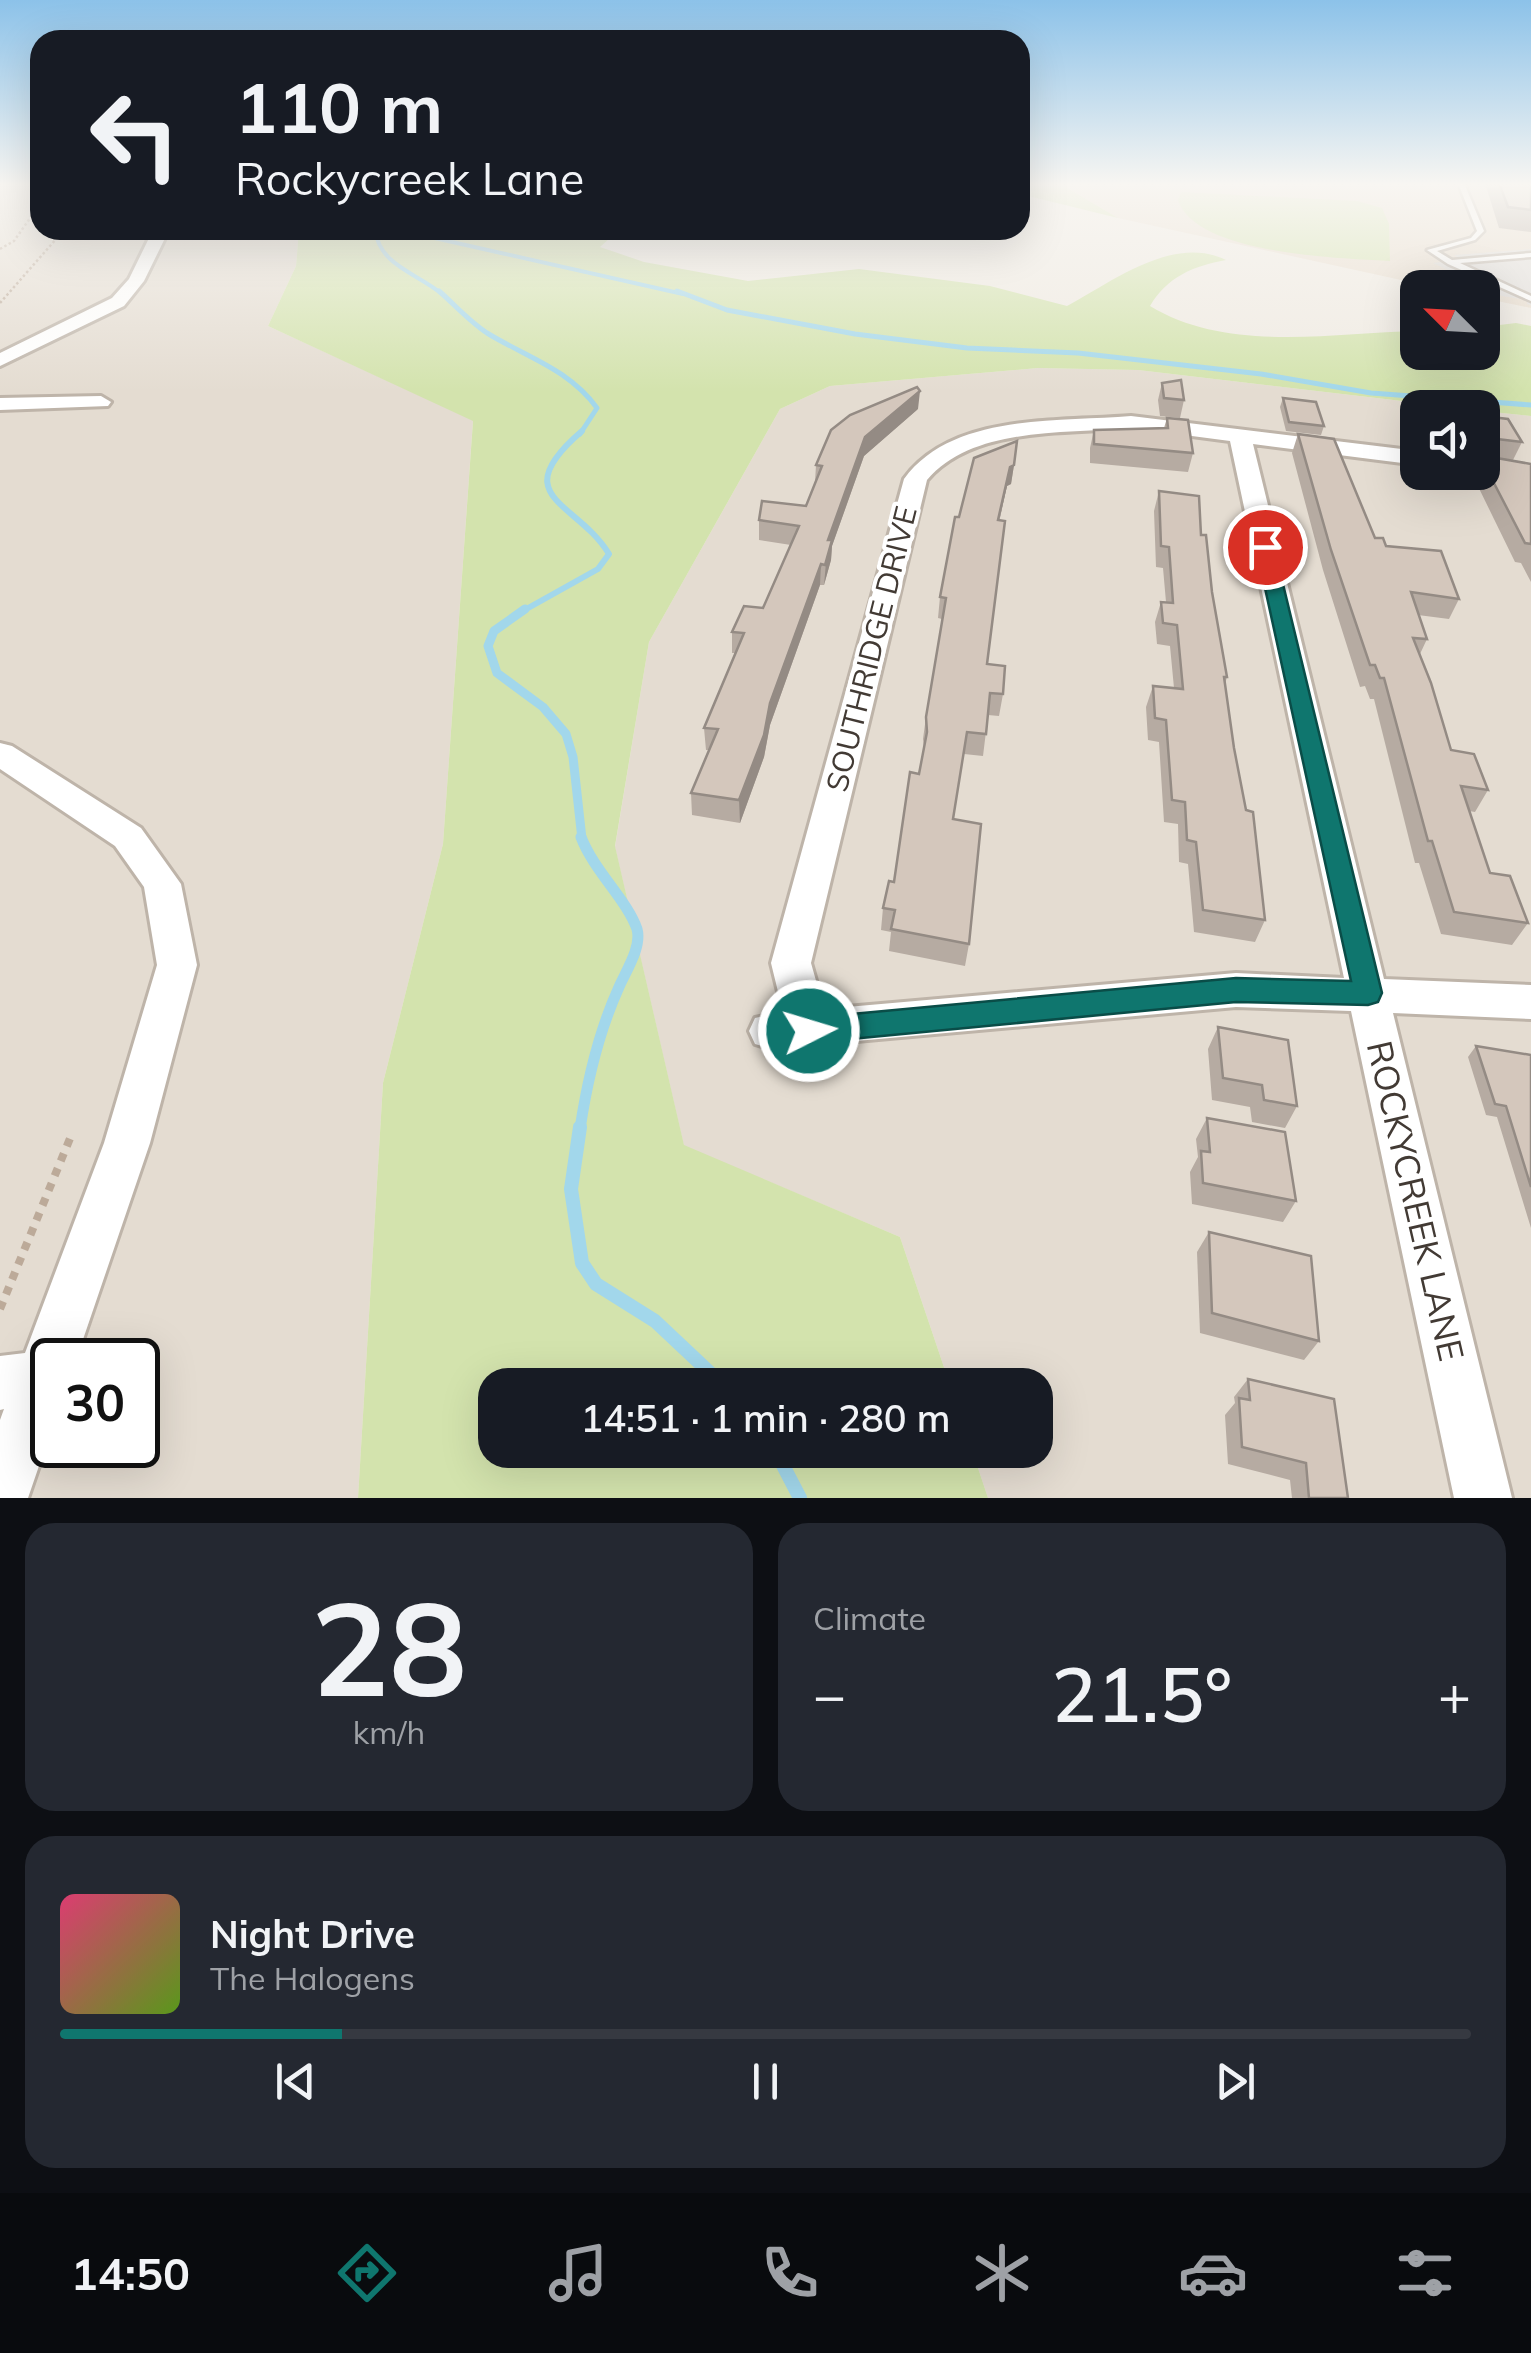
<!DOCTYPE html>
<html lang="en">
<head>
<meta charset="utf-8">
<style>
	body { margin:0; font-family:Mulish,sans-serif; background:#242831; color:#f1f3f6; height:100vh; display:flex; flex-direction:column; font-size:38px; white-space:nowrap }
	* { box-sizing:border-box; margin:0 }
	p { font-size:32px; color:#9ea1a6 }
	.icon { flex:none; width:55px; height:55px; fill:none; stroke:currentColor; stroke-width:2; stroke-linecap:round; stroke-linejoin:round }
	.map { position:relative; height:1498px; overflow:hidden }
	.panel { display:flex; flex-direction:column; gap:25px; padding:25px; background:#0d0f14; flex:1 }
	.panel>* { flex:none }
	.banner { position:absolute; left:30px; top:30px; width:1000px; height:210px; border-radius:30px; box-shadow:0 10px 40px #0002; background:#171b24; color:#f1f3f6; overflow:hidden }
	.needle { width:65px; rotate:294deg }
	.fabs { position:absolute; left:1400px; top:270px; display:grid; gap:20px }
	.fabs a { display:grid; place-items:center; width:100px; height:100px; border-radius:20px; background:#171b24; box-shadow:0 10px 40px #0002; font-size:50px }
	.speed { position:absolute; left:30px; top:1338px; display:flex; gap:20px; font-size:50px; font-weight:700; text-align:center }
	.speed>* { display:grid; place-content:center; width:130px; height:130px; border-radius:50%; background:#171b24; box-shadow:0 10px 40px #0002; line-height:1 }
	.speed .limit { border:5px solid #111; border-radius:15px; background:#fff; color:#111 }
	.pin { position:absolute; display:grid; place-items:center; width:85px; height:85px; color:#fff; margin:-42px; border:5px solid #fff; border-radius:50%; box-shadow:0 2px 10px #0007 }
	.me { position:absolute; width:110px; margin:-55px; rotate:85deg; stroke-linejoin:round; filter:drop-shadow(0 0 8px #0008) }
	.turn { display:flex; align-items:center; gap:35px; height:210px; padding:0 40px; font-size:45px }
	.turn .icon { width:130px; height:130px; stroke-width:2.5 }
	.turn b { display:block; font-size:70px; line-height:85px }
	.big { font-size:75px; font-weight:600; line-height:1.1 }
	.panel .card { flex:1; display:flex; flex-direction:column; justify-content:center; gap:15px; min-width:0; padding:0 35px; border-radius:30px; background:#242831 }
	.panel .dial { align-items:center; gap:0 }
	.dial b { font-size:130px; line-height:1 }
	.song { display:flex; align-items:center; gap:30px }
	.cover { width:120px; height:120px; border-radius:15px; background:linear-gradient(135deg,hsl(340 70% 55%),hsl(90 70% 35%)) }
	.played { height:10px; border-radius:5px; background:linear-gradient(90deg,#0f766e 20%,#363941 20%) }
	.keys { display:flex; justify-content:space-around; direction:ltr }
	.heat { display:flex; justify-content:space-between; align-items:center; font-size:55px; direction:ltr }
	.panel .tiles { flex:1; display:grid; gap:25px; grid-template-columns:1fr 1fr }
	.card:last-child { grid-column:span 2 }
	.trip { position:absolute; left:478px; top:1368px; width:575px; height:100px; border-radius:30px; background:#171b24; box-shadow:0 10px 40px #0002; font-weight:600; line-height:100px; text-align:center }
	.dock { display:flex; height:160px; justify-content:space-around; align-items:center; background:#090b0e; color:#9ea1a6 }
	.dock .icon { width:70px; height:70px }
	.dock .current { color:#0f766e }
	.dock b { font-size:45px; color:#f1f3f6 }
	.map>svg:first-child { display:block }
	.residential { fill:#e4dcd1; fill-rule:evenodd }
	.education { fill:#e9ddce }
	.green { fill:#d3e3ad }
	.parking { fill:#e1dedb }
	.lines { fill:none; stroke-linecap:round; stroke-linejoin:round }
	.stream-far5 { stroke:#a2d7eb; stroke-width:4 }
	.stream-far4 { stroke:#a2d7eb; stroke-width:5 }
	.stream-far3 { stroke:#a2d7eb; stroke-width:6 }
	.stream-far2 { stroke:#a2d7eb; stroke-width:9 }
	.stream-far1 { stroke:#a2d7eb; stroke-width:11 }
	.stream { stroke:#a2d7eb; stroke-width:14 }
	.service-casing { stroke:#beb4a9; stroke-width:5 }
	.minor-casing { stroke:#beb4a9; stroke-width:6 }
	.path-far1 { stroke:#bcaa99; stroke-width:2.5; stroke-dasharray:2.5 2.5; stroke-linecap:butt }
	.path { stroke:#bcaa99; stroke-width:8; stroke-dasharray:8 8; stroke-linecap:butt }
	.service { fill:#fff; fill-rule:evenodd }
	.minor { fill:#fff; fill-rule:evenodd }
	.wall { fill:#b6aba2 }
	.shaded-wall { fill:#948b84 }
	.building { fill:#d4c7bc; stroke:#948b84; stroke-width:2.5 }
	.route { fill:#0f766e; stroke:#0a4d48; stroke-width:2.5 }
	.labels { text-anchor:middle; stroke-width:8; stroke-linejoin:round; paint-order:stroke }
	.street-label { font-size:30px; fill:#423a34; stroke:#fff }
	.near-street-label { font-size:35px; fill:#423a34; stroke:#fff }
</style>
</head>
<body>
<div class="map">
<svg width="1531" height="1498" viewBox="0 0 1531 1498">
	<rect width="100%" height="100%" fill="#f0ebe3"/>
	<g class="residential">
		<path d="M0,183H40V230H299L296,266L268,326L473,420L443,844L383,1083L358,1498H0ZM52,1360H138V1445H52Z"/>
		<path d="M1038,368L1138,370L1453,407L1418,408V472H1482L1483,411L1531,416V1498H988L972,1450H1035V1385H950L900,1237L684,1146L615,847L649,642L780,409L830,386Z"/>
	</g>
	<path class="education" d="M1059,183H1531V308L1483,298L1482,288L1433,287L1118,218Z"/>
	<g class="green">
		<path d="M1020,183H1059L1118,218L1020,194Z"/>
		<path d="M1181,192L1357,201L1382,208L1389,224L1390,261C1341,258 1196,255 1178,200Z"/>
		<path d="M299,230H491L548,236L576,230H642L609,239L600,247L644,262L748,281L859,269L990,286L1067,306C1112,282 1173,234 1226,260C1193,266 1167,277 1150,306C1227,353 1331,333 1417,331L1418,352H1482L1483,327L1516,323L1531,326V416L1483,411L1482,408L1453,407L1138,370L1038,368L830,386L780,409L649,642L615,846L684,1145L900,1237L950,1385H495V1450H972L988,1498H358L383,1083L443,844L473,421L268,326L296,266Z"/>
	</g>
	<path class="parking" d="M1531,249V305L1527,304L1528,300L1502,296L1433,263L1460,259L1454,255Z"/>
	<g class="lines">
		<g class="stream-far5">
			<path d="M375,230C380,266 417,273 442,294"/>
			<path d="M399,230L683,294"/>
		</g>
		<g class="stream-far4">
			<path d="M439,291C455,305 469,321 487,333C526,357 569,369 597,408L580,434"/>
			<path d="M677,291L727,310L855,334L967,348L1078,353L1261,374L1371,393L1531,405"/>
		</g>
		<path class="stream-far3" d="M521,612L598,569L609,554C577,501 504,498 582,431"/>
		<path class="stream-far2" d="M525,609L494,631L488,646L497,673L543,707L566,734L573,757L582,839"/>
		<path class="stream-far1" d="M580,1129C587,1082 599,1031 619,987C626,971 642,947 637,929C627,900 594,871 581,837"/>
		<g class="stream">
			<path d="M580,1127L571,1189L582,1263L596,1284L655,1321L723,1385"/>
			<path d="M775,1450L800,1498"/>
		</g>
		<defs>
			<path id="service" d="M1458,183H1464L1484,231L1475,240L1437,251L1452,260L1531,253V257L1460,263L1531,296V301L1448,264L1427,250L1471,238L1477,231Z"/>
			<g id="minor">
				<path d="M153,230H169L144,281L124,306L0,366V353L112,298L129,279Z"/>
				<path d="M101,396L111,402L108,406L0,410V398Z"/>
				<path d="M1131,416L1418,451V465L1253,444L1384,979L1531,985V1019L1393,1013L1512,1498H1454L1351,1011L1236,1007L823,1044C804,1051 774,1050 755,1044L749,1031L755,1018L783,1012L771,963L904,479C952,413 1058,422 1131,416ZM1131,428L1230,441L1344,978L1236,973L824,1009L811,963L927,480C973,426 1066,434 1131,428Z"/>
				<path d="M0,743L12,746L141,828L181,884L197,965L150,1143L76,1360H52V1428L28,1498H0V1420L4,1409L0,1410V1356L25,1353L104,1143L157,965L144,887L115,846L0,769Z"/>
			</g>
		</defs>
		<use href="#service" class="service-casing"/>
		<use href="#minor" class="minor-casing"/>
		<g class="path-far1">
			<path d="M0,249L14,241L40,204"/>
			<path d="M0,303L64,230"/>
		</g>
		<path class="path" d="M0,1309L71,1136"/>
		<use href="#service" class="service"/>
		<use href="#minor" class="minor"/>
	</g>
	<g class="wall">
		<path d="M1485,183H1531V232L1499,228Z"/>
		<path d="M1162,383L1184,400L1180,418L1160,416L1158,400Z"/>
		<path d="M1283,398L1324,426L1321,435L1286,431L1280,407Z"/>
		<path d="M918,409L864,456L832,546L831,560L824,585H820L770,725L764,757L740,823L692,815L691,793L709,750H706L704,728L736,653H732V632L763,608L791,545L759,540V520L806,506L815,482L816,465Z"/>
		<path d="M1482,416L1522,442L1513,460L1494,458L1531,464V582L1521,563L1515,562L1471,472H1482Z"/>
		<path d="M1167,418L1193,453L1188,472L1090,463V448L1094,430L1164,428Z"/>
		<path d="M1298,434L1375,538L1459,599L1449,619L1418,615L1427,639L1420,654L1451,750L1488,790L1475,812L1469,811L1490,873L1528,923L1512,945L1441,934L1419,863H1415L1374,699H1370L1365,686L1360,687L1323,570L1292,453Z"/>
		<path d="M1014,465L1011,484L1007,486L999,520L987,664L1003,694L999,716L988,715L983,756L964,754L953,819L969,944L965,966L889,951L891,932L881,930L883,908L894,882L924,748L923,739L926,717L942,619L938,618L940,597L959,517Z"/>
		<path d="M1159,491L1201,535L1227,677L1225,684L1234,748L1265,920L1255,942L1194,932L1188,864L1179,862L1178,824L1164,822L1159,742L1148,740L1146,707L1153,686L1174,688L1170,646L1157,644L1155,622L1161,602H1166L1163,568L1156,567L1154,511Z"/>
		<path d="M1218,1027L1297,1106L1285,1128L1252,1122L1250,1107L1212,1100L1208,1049Z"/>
		<path d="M1476,1046L1531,1055V1228L1497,1117L1486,1115L1468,1057Z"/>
		<path d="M1207,1118L1296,1201L1283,1222L1192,1204L1190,1172L1198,1157L1196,1139Z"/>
		<path d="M1209,1232L1319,1341L1304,1360L1200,1333L1197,1252Z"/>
		<path d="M1248,1379L1348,1498H1292L1290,1480L1228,1464L1225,1415L1235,1403L1234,1397Z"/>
	</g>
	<g class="shaded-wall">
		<path d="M920,391L918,409L864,456L832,546L831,560L824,585L828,540L865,437Z"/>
		<path d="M1014,465L1011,484L1007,486L995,540L1010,467Z"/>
		<path d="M821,564L820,585L770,725L764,757L740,823L739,800L770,703Z"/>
	</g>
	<g class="building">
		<path d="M1499,183H1531V210L1508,207Z"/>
		<path d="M1181,380L1184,400L1164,398L1162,383Z"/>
		<path d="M917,387L920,391L865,437L828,540H832L825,565L821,564L770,703L764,735L739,800L691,793L718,729L704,728L744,633L732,632L744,606L763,608L799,526L759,520L762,501L806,506L822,466L816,465L831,430L850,415Z"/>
		<path d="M1283,398L1316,402L1324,426L1289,422Z"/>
		<path d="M1482,416L1508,419L1522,442L1488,438L1485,456L1531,464V544L1525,543L1482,460Z"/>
		<path d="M1167,418L1188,420L1193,453L1094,444V430L1168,428Z"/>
		<path d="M1298,434L1334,439L1375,538H1383L1386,546L1441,551L1459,599L1411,592L1427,639L1413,638L1431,683L1451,750L1474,754L1488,790L1461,786L1490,873L1510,876L1528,923L1454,912L1432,841H1428L1384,678H1380L1375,665H1370L1331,550Z"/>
		<path d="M1017,441L1014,465L1010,467L998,520L1005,521L987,664L1005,666L1003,694L990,693L986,734L967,732L953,819L981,824L969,944L891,929L895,910L883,908L889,881L894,882L910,772L919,774L927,732L926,717L946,598L940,597L955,517H959L974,458Z"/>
		<path d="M1159,491L1199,496L1201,535H1206L1212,592L1227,677H1224L1234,748L1246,810L1253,812L1265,920L1203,910L1196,842L1187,840L1185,802L1172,800L1166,720L1155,718L1153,686L1183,689L1177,625L1163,623L1161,602L1173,603L1169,547L1161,546Z"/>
		<path d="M1218,1027L1288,1040L1297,1106L1264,1100L1262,1085L1223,1078Z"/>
		<path d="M1476,1046L1531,1055V1187L1506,1106L1495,1104Z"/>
		<path d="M1207,1118L1285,1132L1296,1201L1203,1183L1201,1151L1210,1152Z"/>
		<path d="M1209,1232L1311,1256L1319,1341L1212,1313Z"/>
		<path d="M1248,1379L1334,1399L1348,1498H1309L1306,1463L1242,1447L1239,1398L1250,1400Z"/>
	</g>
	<linearGradient id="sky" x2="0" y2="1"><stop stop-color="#8cc2e9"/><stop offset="0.47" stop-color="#f8f6f2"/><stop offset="1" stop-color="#f8f6f2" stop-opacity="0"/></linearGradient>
	<rect width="1531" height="392" fill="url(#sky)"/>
	<path class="route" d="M1265,542L1274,547L1382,993L1378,1002L1368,1005L1236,1002L809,1043L799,1040L794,1031L799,1022L809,1018L1236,978L1351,981L1256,547Z"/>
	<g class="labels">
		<g class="street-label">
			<text transform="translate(872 649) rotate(-76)" y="10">SOUTHRIDGE DRIVE</text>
		</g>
		<g class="near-street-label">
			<text transform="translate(1415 1201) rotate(77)" y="12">ROCKYCREEK LANE</text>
		</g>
	</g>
</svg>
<div class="fabs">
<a><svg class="needle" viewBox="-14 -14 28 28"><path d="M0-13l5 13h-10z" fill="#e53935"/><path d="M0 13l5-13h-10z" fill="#9ea1a6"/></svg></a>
<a><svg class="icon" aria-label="sound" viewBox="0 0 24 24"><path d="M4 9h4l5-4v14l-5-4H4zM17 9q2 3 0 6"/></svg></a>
</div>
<div class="speed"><div class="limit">30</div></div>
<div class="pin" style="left:1265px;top:547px;background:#d93025"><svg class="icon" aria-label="arrive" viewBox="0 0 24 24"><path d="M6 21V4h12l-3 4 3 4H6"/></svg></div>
<svg class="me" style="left:809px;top:1031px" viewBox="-20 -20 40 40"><circle r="17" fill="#0f766e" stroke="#fff" stroke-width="3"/><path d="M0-11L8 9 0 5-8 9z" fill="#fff"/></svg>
<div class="trip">14:51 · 1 min · 280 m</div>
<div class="banner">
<div class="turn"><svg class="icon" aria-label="left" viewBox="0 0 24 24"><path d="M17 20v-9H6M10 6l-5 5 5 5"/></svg><div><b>110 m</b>Rockycreek Lane</div></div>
</div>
</div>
<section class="panel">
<div class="tiles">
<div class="card dial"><b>28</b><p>km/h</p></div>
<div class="card"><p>Climate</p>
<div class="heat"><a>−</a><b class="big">21.5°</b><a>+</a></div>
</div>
<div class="card">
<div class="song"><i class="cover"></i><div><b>Night Drive</b><p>The Halogens</p></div></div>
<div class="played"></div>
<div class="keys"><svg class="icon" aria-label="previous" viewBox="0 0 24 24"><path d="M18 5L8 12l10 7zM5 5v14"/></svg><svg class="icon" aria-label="pause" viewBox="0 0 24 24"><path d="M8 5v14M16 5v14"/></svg><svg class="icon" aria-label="next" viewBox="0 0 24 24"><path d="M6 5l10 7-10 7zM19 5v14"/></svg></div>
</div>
</div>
</section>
<nav class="dock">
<b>14:50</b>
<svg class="icon current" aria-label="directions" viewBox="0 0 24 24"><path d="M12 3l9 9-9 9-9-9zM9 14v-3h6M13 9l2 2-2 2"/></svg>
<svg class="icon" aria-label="music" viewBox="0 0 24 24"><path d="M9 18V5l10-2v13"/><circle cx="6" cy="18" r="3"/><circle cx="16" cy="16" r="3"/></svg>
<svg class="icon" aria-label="phone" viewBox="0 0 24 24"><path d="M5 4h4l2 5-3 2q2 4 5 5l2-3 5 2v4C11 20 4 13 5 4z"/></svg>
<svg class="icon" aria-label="climate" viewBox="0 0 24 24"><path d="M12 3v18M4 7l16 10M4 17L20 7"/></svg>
<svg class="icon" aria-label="car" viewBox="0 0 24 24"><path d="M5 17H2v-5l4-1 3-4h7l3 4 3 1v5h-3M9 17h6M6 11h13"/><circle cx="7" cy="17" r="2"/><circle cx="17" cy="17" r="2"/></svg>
<svg class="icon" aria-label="filters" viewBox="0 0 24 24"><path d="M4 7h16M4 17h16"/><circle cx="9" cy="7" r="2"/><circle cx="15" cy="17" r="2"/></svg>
</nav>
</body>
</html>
